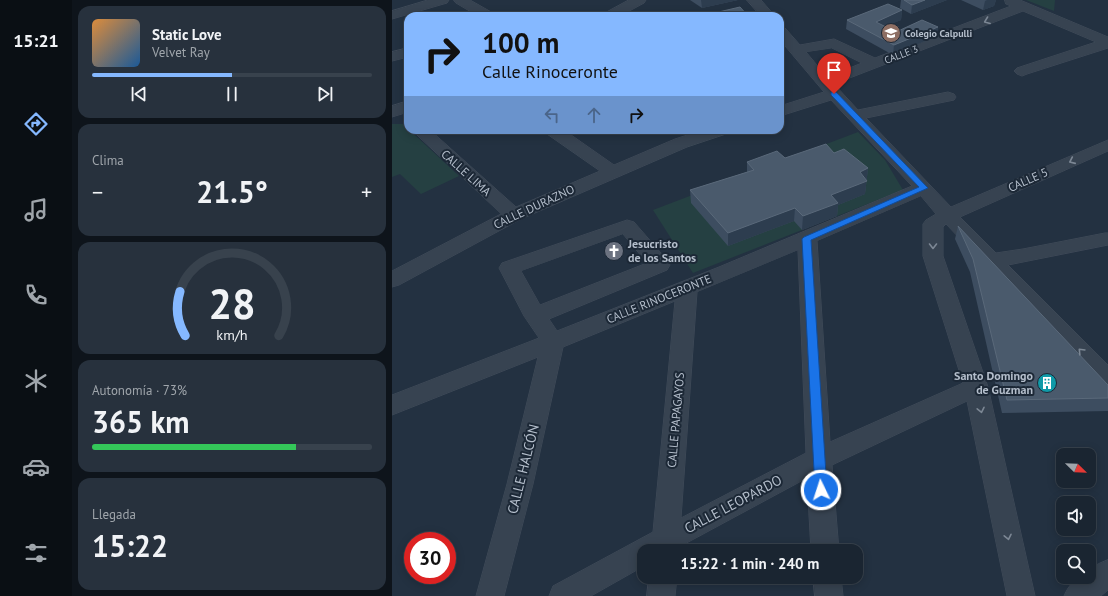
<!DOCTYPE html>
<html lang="es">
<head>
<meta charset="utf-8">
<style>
	body { margin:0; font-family:"PT Sans",sans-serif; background:#27313d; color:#f1f3f6; height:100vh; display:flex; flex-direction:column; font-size:15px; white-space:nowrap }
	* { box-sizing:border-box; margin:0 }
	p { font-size:13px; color:#9fa5ab }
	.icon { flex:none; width:22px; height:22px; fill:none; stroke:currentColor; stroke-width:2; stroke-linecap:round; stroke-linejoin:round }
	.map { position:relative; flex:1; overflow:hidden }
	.side { display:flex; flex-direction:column; gap:6px; padding:6px; background:#0e141b; width:320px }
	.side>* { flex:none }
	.hud { position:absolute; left:12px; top:12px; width:380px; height:122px; border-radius:12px; box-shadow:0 2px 10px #0003,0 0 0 1px #38424d; background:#85b8ff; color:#111; overflow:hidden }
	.needle { width:26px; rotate:113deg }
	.fabs { position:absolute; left:664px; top:448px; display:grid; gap:8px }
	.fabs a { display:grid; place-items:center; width:40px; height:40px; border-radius:8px; background:#1a2531; box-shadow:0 2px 10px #0003,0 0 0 1px #38424d; font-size:20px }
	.speed { position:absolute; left:12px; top:532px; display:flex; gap:8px; font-size:20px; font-weight:700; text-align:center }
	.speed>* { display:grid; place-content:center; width:52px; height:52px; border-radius:50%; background:#1a2531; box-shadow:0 2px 10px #0003,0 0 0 1px #38424d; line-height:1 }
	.speed .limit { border:6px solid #d22; background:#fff; color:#111 }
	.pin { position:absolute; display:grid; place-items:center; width:34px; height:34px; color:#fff; margin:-41px -17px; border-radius:50% 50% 50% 0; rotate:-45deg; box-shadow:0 0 4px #0007 }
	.pin .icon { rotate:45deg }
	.me { position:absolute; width:44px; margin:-22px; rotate:356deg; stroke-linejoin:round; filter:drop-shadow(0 0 3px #0008) }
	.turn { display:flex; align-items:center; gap:14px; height:84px; padding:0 12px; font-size:18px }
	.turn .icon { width:52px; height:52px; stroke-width:2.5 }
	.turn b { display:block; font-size:28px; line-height:34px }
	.lanes { display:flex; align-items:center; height:38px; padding:0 12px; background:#0003; justify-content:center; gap:20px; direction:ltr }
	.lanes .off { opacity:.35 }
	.big { font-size:30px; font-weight:600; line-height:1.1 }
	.side .card { flex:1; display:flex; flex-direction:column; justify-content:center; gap:6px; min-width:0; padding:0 14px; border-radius:12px; background:#27313d }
	.side .dial { align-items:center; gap:0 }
	.dial svg { height:104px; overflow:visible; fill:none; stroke:#38424d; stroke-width:7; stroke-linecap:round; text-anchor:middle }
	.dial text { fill:#f1f3f6; stroke:none }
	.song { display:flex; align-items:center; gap:12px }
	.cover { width:48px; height:48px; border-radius:6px; background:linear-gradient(135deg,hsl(30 70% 55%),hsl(210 70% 35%)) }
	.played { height:4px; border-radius:2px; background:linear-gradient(90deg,#85b8ff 50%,#38424d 50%) }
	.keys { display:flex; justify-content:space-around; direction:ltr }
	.heat { display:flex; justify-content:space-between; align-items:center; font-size:22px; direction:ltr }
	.charge { height:6px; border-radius:3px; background:linear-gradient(90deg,#34c759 73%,#38424d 0) }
	.trip { position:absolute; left:245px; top:544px; width:226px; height:40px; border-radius:12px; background:#1a2531; box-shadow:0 2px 10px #0003,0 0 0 1px #38424d; font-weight:600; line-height:40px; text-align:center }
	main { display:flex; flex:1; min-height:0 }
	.menu { display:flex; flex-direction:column; width:72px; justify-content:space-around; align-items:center; background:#0a0f14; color:#9fa5ab }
	.menu .icon { width:28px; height:28px }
	.menu .current { color:#85b8ff }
	.menu b { font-size:18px; color:#f1f3f6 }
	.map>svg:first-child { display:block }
	.green { fill:#254042 }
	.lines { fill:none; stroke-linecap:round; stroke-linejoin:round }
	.minor-casing { stroke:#414c5a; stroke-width:1 }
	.minor { fill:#374351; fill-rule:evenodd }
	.wall { fill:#3d4d60 }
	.shaded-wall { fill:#2d3d4f }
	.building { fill:#4a5a6c; stroke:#5a697a }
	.oneway { stroke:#7c8794 }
	.route { fill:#1a73e8; stroke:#114b97 }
	.labels { text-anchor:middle; stroke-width:4; stroke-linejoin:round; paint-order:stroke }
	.far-poi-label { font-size:10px; font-weight:bold; fill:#b4becb; stroke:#1c2836; text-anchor:start }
	.far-street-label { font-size:10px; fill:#b4becb; stroke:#1c2836 }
	.street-label { font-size:12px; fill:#b4becb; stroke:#1c2836 }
	.poi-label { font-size:12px; font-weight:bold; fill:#b4becb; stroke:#1c2836; text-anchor:start }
	.near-street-label { font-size:14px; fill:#b4becb; stroke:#1c2836 }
</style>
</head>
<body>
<main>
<nav class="menu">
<b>15:21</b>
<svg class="icon current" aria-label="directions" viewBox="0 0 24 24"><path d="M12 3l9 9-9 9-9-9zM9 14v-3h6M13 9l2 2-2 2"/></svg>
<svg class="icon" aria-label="music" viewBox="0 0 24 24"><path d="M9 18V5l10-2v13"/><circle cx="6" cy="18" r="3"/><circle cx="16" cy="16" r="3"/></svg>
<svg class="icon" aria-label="phone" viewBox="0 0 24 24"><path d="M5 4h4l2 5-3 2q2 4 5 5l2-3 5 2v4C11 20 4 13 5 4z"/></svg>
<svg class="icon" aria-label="climate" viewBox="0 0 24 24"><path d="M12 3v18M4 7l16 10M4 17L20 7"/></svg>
<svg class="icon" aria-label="car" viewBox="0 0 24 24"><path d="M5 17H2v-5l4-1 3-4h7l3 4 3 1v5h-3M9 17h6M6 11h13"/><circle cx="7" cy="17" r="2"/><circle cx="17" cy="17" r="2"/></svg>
<svg class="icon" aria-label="filters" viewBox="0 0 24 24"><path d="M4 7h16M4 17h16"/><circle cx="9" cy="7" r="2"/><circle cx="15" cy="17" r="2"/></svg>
</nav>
<section class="side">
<div class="card">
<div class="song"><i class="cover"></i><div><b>Static Love</b><p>Velvet Ray</p></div></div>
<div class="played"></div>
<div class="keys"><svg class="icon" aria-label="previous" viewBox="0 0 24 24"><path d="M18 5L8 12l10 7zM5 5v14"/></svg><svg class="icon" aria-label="pause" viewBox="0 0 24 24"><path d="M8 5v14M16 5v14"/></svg><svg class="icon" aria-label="next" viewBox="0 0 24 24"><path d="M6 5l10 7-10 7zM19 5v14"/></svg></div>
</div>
<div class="card"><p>Clima</p>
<div class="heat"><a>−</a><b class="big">21.5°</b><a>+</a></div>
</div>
<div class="card dial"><svg viewBox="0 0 100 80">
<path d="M14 69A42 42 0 1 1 86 69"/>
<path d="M14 69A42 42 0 0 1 10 35" stroke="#85b8ff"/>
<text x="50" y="56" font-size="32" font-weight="700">28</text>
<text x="50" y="72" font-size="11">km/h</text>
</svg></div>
<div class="card"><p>Autonomía · 73%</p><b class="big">365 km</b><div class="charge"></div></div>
<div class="card"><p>Llegada</p><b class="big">15:22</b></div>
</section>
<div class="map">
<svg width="716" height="596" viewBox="0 0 716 596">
	<rect width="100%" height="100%" fill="#233141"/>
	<g class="green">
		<path d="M634,0H663L662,11Z"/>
		<path d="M0,124H11L67,176L29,194L8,174L0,177Z"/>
		<path d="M466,132L493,160L511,190L301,273L261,210Z"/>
	</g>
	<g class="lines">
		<defs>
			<g id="minor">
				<path d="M36,0H57L55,3L0,19V11Z"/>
				<path d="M62,0H78L101,13L103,16H86L64,3Z"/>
				<path d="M237,0H254L252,3L228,16H211L213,13Z"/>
				<path d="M355,0H369L383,16H369Z"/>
				<path d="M613,0H628L716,37V48L635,74L630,76L625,74L622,71L625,68L704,42L631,11L442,84L466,110L556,92L562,94L564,97L562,100L474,118L559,207L716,140V151L568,217L604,253L631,249L713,233H716V245L616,265L716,365V389L708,386L554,224L551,227V256L596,387L643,596H615L575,401L440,465L447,551H419L415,478L287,547L286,551H252V566L199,596H157L161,586L261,532L283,301L171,347L141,484L112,596H84L115,484L146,357L0,415V395L147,338L132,316L107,268L110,263L235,220L242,222L275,260L278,265L275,270L157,319L165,331L327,267L520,186L439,100L388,116V106L432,92L388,40V27L393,28L408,45L442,39L483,58L619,6L614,4ZM440,48L470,63L435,77L414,52ZM529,196L544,214L534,220L531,224V256L571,383L438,442L425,241ZM231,234L255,263L148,305L129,271ZM406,250L414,453L289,518L305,292Z"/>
				<path d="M16,48V57L0,61V52Z"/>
				<path d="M16,101V112L0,117V106Z"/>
				<path d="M20,130H38L124,207L208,171L155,134L153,130H172L222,165L283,139L311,130H336L334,134L295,147L129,219L7,285L0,287V271L109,214Z"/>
				<path d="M716,560V590L709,596H672C677,584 684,577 697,577V570L706,564Z"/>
				<path d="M257,577H285L283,596H255Z"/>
				<path d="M421,577H449L451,596H423Z"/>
			</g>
		</defs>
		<use href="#minor" class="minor-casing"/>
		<use href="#minor" class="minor"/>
	</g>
	<g class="wall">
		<path d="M298,0H346L310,8Z"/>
		<path d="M509,0H555L519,14L508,8Z"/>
		<path d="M569,0H604L602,6L591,10Z"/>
		<path d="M510,10L509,20L493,26L504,32L546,27L544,36L501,55L454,29L455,20Z"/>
		<path d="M442,153L476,168L473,194L446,205L445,216L410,230L402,221L336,246L299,203L298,190L355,172V162Z"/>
		<path d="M566,226L716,385V411L610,413L578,272L563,239Z"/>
	</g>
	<g class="shaded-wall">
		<path d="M309,0H346L310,8Z"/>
		<path d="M533,0H555L519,14L520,5Z"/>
		<path d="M595,0H604L602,6L591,10L593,1Z"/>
		<path d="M510,10L509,20L483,31L484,22Z"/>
		<path d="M546,27L544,36L501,55L502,45Z"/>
		<path d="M476,168L473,194L446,205L445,216L410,230L411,216L468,172Z"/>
		<path d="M403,208L402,221L336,246V233Z"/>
	</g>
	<g class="building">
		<path d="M512,0H533L520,5Z"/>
		<path d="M496,4L510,10L484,22L504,32L530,20L546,27L502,45L455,20Z"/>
		<path d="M348,7L356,16H319L318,14Z"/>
		<path d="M434,144L442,153L452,149L476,168L468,172L475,181L439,195L446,203L411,216L403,208L336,233L298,190L362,170L355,162L385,151L393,158Z"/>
		<path d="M566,226L716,385V398L615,400L581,259Z"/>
	</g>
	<defs><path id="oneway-chevron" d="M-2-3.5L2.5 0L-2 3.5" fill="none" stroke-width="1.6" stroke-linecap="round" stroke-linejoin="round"/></defs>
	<g class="oneway">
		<use href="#oneway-chevron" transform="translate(595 21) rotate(159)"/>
		<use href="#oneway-chevron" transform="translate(680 161) rotate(156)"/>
		<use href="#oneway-chevron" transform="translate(541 246) rotate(90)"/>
		<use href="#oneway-chevron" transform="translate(689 351) rotate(-134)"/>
		<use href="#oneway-chevron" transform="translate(589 410) rotate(78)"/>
		<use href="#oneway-chevron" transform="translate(616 537) rotate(78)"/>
	</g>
	<path class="route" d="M439,92H444L536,188L419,240L435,490L433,493L429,495L425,493L423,490L410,239L412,237L527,187L439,95Z"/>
	<defs>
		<symbol id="school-disc" viewBox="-11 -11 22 22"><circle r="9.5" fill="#8d6e63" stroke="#1c2836"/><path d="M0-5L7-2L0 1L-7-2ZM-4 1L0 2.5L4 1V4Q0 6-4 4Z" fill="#fff"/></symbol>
		<symbol id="church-disc" viewBox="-11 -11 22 22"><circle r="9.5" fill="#6b7280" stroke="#1c2836"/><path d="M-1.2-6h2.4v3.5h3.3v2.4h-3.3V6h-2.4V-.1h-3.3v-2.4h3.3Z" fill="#fff"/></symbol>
		<symbol id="building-disc" viewBox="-11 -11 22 22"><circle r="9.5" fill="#0f9aa8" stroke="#1c2836"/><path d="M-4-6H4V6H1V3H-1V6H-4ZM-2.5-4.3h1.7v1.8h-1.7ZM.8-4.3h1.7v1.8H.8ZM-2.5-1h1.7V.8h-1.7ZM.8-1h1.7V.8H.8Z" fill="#fff"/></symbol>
	</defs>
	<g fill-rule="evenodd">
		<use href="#school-disc" x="488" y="22" width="22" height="22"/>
		<use href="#church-disc" x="211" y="240" width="22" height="22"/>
		<use href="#building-disc" x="644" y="372" width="22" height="22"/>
	</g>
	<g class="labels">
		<g class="far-poi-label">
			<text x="513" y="37">Colegio Calpulli</text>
		</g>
		<g class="far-street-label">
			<text transform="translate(509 54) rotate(-21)" y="4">CALLE 3</text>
		</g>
		<g class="street-label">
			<text transform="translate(74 173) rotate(42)" y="4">CALLE LIMA</text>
			<text transform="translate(636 180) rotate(-24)" y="4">CALLE 5</text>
			<text transform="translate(142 207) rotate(-25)" y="4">CALLE DURAZNO</text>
			<text transform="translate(267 299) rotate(-22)" y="4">CALLE RINOCERONTE</text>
			<text transform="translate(284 420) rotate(-85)" y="4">CALLE PAPAGAYOS</text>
		</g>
		<g class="poi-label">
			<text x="236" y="248">Jesucristo<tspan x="236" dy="14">de los Santos</tspan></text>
			<text x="641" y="380" text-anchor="end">Santo Domingo<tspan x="641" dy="14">de Guzman</tspan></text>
		</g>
		<g class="near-street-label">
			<text transform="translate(131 469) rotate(-76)" y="5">CALLE HALCÓN</text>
			<text transform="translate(341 504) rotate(-28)" y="5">CALLE LEOPARDO</text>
		</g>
	</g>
</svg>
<div class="fabs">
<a><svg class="needle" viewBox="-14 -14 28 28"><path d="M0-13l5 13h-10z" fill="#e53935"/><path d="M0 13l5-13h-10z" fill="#9fa5ab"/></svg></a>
<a><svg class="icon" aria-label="sound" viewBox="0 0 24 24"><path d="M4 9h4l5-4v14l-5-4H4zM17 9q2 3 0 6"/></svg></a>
<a><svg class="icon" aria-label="search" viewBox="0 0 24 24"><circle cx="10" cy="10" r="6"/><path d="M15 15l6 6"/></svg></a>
</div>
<div class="speed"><div class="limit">30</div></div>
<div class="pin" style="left:442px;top:94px;background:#d93025"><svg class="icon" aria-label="arrive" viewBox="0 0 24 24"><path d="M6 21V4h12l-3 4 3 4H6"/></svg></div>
<svg class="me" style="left:429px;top:490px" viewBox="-20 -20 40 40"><circle r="17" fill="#1a73e8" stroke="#fff" stroke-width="3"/><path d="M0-11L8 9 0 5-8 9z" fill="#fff"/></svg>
<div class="trip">15:22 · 1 min · 240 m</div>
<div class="hud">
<div class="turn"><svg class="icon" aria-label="right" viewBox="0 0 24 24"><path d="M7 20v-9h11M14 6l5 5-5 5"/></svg><div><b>100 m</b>Calle Rinoceronte</div></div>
<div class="lanes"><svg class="icon off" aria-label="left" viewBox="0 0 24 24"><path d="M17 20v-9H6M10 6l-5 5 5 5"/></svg><svg class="icon off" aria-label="ahead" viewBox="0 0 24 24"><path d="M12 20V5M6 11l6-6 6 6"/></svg><svg class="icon" aria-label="right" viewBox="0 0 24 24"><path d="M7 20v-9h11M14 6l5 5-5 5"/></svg></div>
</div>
</div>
</main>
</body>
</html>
